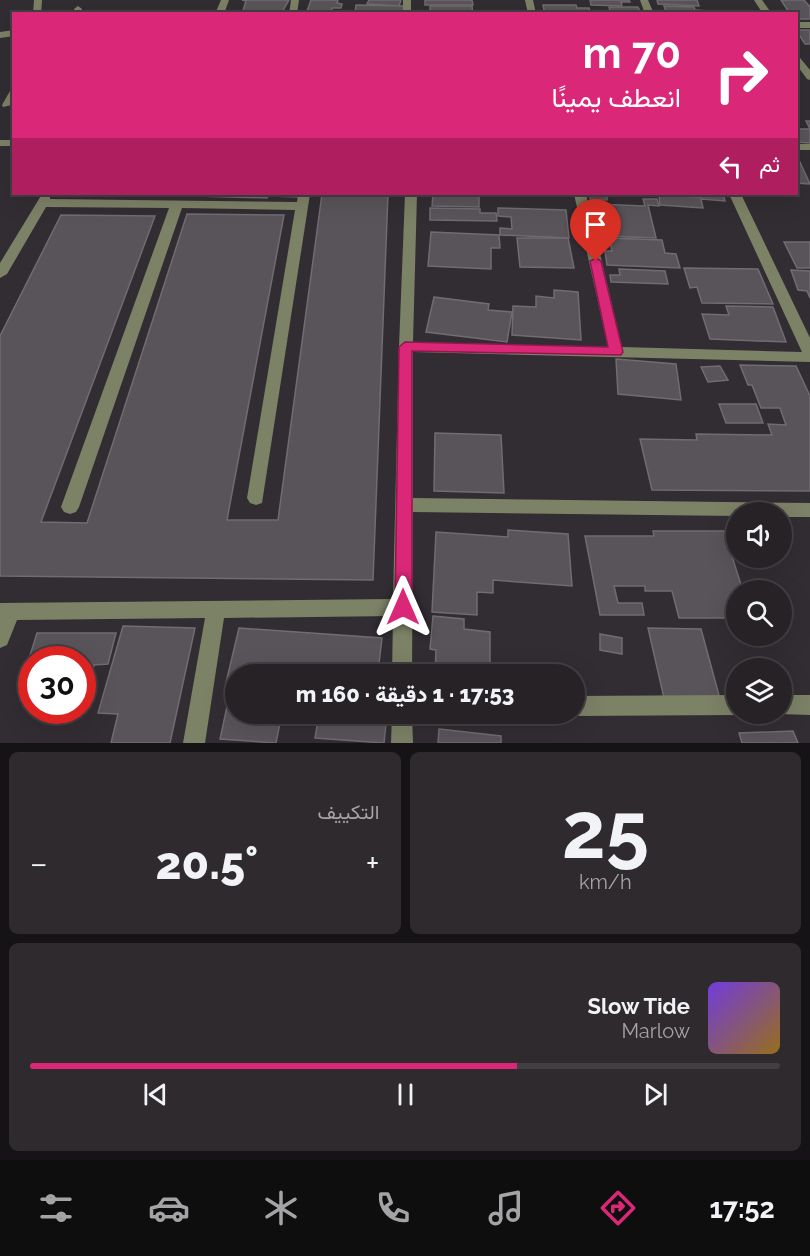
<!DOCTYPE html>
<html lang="ar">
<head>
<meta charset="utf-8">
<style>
	body { margin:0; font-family:Raleway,Vazirmatn,sans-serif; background:#2e2a2e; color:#f1f3f6; direction:rtl; height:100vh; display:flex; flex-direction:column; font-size:22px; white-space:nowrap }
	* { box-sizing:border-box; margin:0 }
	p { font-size:20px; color:#a4a4a7 }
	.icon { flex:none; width:33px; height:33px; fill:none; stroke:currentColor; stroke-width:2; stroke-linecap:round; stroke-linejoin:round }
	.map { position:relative; height:743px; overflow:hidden; direction:ltr }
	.side { display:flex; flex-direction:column; gap:9px; padding:9px; background:#151315; flex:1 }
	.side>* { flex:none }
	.guide { position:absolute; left:12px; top:12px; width:786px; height:183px; border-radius:0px; box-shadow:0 6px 24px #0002,0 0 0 2px #423f43; direction:rtl; background:#db2777; color:#fff; overflow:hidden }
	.buttons { position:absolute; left:726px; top:502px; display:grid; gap:12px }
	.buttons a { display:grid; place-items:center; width:66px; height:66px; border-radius:50%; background:#262226; box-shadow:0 6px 24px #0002,0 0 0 2px #423f43; font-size:30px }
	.speed { position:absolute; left:18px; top:646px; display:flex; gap:12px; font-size:30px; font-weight:700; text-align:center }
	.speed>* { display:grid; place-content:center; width:78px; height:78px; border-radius:50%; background:#262226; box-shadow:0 6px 24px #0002,0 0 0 2px #423f43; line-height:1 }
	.speed .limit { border:9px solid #d22; background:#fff; color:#111 }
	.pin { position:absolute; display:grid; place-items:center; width:51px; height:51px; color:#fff; margin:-62px -26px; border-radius:50% 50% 50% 0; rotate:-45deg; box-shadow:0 0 6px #0007 }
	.pin .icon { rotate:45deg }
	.me { position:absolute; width:66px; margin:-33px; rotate:0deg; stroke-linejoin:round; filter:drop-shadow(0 0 4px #0008) }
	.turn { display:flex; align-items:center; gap:21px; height:126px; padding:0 18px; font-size:27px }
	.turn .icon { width:78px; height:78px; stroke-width:2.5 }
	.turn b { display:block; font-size:42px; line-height:51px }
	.then { display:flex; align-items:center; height:57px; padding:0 18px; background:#0003; gap:12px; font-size:22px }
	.big { font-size:45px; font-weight:800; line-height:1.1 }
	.side .tile { flex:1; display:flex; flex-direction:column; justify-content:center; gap:9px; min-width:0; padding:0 21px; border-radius:9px; background:#2e2a2e }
	.side .dial { align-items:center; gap:0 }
	.dial b { font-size:78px; line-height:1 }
	.song { display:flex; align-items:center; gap:18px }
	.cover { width:72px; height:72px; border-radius:9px; background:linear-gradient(135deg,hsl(260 70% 55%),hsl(40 70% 35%)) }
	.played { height:6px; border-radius:3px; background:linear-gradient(90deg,#db2777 65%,#423f43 65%) }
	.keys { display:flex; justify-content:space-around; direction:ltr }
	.heat { display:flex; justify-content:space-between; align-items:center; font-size:33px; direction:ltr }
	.side .tiles { flex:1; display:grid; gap:9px; grid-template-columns:1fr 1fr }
	.tile:last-child { grid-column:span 2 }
	.trip { position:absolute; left:225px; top:664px; width:360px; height:60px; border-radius:30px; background:#262226; box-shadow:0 6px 24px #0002,0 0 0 2px #423f43; font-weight:800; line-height:60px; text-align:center; direction:rtl }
	.dock { display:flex; height:96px; justify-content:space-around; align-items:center; background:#0f0e0f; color:#a4a4a7 }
	.dock .icon { width:42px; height:42px }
	.dock .active { color:#db2777 }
	.dock b { font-size:27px; color:#f1f3f6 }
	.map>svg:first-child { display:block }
	.building { fill:#59545a; stroke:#716b72; stroke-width:1.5 }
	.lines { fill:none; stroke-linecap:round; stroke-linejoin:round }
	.minor { fill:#7c8266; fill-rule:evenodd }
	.route { fill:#db2777; stroke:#8e194d; stroke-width:1.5 }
</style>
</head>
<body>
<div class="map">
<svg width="810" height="743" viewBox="0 0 810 743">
	<rect width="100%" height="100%" fill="#322d33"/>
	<g class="building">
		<path d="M242,0H289L282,12H289L242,14L246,1Z"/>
		<path d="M311,0H338L337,3L342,4L341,8H332L331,13L341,14H306Z"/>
		<path d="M369,0H401L399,6L367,4Z"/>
		<path d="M425,0H472L473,5H425Z"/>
		<path d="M590,0H629L630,2H621L622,6L591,5Z"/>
		<path d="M657,0H697L699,6L658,4Z"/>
		<path d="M781,0H804L810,7V19H796V14H790Z"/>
		<path d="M356,5L404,6V14H343L355,13Z"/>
		<path d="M543,5H576L577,8H589L591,14H545Z"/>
		<path d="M430,6H472L473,14H430Z"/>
		<path d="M664,6L694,7L695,10L709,11L711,14H667Z"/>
		<path d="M609,7H638L641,14H594L593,11H610Z"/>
		<path d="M796,30H810V44H805Z"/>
		<path d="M806,121H810V143L796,142V129H810Z"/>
		<path d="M796,158H798L810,184L796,183Z"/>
		<path d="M165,194H301L300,197L268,196L267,198L164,195Z"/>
		<path d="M322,194H388L373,580L0,576V336L61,215L155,216L41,522L87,523L187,214L284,215L227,520H278Z"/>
		<path d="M433,194H479V207L432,206Z"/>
		<path d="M591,194H607V200L590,199Z"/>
		<path d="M700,194H723L725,201L701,199L703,208L660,205L659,195L701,197Z"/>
		<path d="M643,199H657L659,206L648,205L656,238L602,236L596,204L645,206Z"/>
		<path d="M430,208L480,209V213H496L497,221L430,220Z"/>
		<path d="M498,208L566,210L569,238L500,235V228L512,229L511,217L498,216Z"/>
		<path d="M431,232L499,235L500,248H491V269L428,266Z"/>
		<path d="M517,238H568L574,268L520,267Z"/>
		<path d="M609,238L662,240L665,253L676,254L680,268L607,265L605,251H612Z"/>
		<path d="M784,242H810V268H797Z"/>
		<path d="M684,268L758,269L773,304L702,303L697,287L690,288Z"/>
		<path d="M619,269L665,271L668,284L611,282L610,275H620Z"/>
		<path d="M791,270L810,271V298L807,291L798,290Z"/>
		<path d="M554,290L578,292L581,340L512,335L513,306L536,307V296L554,298Z"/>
		<path d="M434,297L489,304L488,310L512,312L507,342L426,332Z"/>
		<path d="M726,306L773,307L786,342L710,339L702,314L729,315Z"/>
		<path d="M616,359L676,364L681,400L618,394Z"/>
		<path d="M740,365L796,366L810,396V491L652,490L640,439L697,440L696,434L772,435L768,424L786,425L780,408H761L752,385H748Z"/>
		<path d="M720,366L728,380L708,382L701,367Z"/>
		<path d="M719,404H756L763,423H726Z"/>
		<path d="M435,433L501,435L504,493L434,491Z"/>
		<path d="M508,530L568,534L572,586L493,580V593L477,592V615L432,612L436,532L508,537Z"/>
		<path d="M653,531H724L743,591H736V604H727L731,618H679L672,591H645V586H614L618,603H642L644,615H600L585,536H654Z"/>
		<path d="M433,616L464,619V629L490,632V675H435L436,650L430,649Z"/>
		<path d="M123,626L195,628L170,743H111L118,714L98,713Z"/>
		<path d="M239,628L382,638L378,672L313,667L311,675H236V714H305L304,720L281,718L276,743L220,739L231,688L225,687Z"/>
		<path d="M648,628L701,629L720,699L664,698Z"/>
		<path d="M37,633H116L108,664L94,665L89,684H82V660H32V684H21Z"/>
		<path d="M600,634L622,638V654L600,650Z"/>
		<path d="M319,714H387L384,743L315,738Z"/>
		<path d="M439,729L501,736V743H438Z"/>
		<path d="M793,731L798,743H742L739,733Z"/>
	</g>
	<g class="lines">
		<g class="minor">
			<path d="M34,0H42L41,14H33Z"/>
			<path d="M221,0H229L224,14H215Z"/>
			<path d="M291,0H299L297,14H289Z"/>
			<rect x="403" y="0" width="8" height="14"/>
			<path d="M525,0H533L536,14H528Z"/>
			<path d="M640,0H648L654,14H645Z"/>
			<path d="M754,0H762L772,14H763Z"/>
			<path d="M78,6L82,9V14H74V9Z"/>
			<rect x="796" y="22" width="14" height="6"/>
			<path d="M14,30V36L0,38V32Z"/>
			<path d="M796,53L810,70V80L807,79L796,64Z"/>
			<path d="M14,90L12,105L3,107L2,105L10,91Z"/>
			<rect x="0" y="140" width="14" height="6"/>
			<rect x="796" y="144" width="14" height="6"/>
			<path d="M42,194H50V199L297,202L298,194H310L262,503L256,505L250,503L247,498L295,210L182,208L79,507L76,512L70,514L64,512L61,507L169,208L46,207L7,274L0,278V263Z"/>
			<path d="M405,194H417L413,342L608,347L574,194H586L622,347L802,352L729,194H741L810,338V362L413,352V498L810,503V517H782V513H736V516L413,512L412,675H392L393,616L224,618L205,743H183L205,618L17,620L7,645L0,648V603L393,599L399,347Z"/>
			<path d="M736,695V714H739L736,715L574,716L569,714H574V696Z"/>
			<path d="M782,695H810V715L779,714H782Z"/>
			<path d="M392,714H412L413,743H391Z"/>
		</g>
	</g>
	<path class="route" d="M596,258L601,261L623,352L621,355L412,351V607L409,612L403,614L397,612L395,607L399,347L405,342L608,347L590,261Z"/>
</svg>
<div class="buttons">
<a><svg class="icon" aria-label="sound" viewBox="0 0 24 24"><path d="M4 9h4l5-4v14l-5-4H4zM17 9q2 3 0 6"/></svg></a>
<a><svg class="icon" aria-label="search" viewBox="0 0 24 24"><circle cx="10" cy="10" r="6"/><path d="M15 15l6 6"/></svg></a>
<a><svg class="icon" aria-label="layers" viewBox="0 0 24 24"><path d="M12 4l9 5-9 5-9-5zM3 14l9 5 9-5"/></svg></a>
</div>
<div class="speed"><div class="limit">30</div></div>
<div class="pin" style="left:596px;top:261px;background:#d93025"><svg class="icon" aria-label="arrive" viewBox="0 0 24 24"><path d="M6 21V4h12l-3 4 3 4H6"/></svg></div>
<svg class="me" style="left:403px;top:607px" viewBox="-20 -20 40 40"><path d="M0-17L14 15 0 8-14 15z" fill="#db2777" stroke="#fff" stroke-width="4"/></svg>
<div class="trip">17:53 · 1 دقيقة · 160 m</div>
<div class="guide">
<div class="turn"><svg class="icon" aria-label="right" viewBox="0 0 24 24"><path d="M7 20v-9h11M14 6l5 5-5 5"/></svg><div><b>70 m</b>انعطف يمينًا</div></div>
<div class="then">ثم<svg class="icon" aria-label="left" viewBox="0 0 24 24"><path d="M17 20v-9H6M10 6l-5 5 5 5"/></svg></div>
</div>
</div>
<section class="side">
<div class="tiles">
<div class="tile dial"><b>25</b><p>km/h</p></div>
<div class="tile"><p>التكييف</p>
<div class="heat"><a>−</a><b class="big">20.5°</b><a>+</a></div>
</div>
<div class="tile">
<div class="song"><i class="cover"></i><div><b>Slow Tide</b><p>Marlow</p></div></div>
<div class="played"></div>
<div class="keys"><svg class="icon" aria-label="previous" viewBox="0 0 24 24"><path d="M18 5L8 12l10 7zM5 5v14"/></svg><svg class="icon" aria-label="pause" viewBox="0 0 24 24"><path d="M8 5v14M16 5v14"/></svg><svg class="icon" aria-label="next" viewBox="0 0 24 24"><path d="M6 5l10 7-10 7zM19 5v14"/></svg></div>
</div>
</div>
</section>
<nav class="dock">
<b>17:52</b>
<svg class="icon active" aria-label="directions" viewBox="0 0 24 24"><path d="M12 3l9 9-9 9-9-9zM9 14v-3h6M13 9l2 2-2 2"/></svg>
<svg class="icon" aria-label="music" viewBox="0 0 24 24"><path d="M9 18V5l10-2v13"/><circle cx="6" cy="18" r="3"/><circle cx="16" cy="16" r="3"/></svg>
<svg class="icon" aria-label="phone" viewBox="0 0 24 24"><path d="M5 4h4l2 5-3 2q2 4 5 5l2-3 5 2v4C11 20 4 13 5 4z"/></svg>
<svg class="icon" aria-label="climate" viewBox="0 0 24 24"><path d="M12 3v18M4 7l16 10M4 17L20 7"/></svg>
<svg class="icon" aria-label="car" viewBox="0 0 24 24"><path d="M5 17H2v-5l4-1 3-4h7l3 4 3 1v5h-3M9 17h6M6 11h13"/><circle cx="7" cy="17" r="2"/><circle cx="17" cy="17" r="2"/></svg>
<svg class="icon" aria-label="filters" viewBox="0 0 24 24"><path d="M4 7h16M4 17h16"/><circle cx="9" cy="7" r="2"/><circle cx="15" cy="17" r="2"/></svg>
</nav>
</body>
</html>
